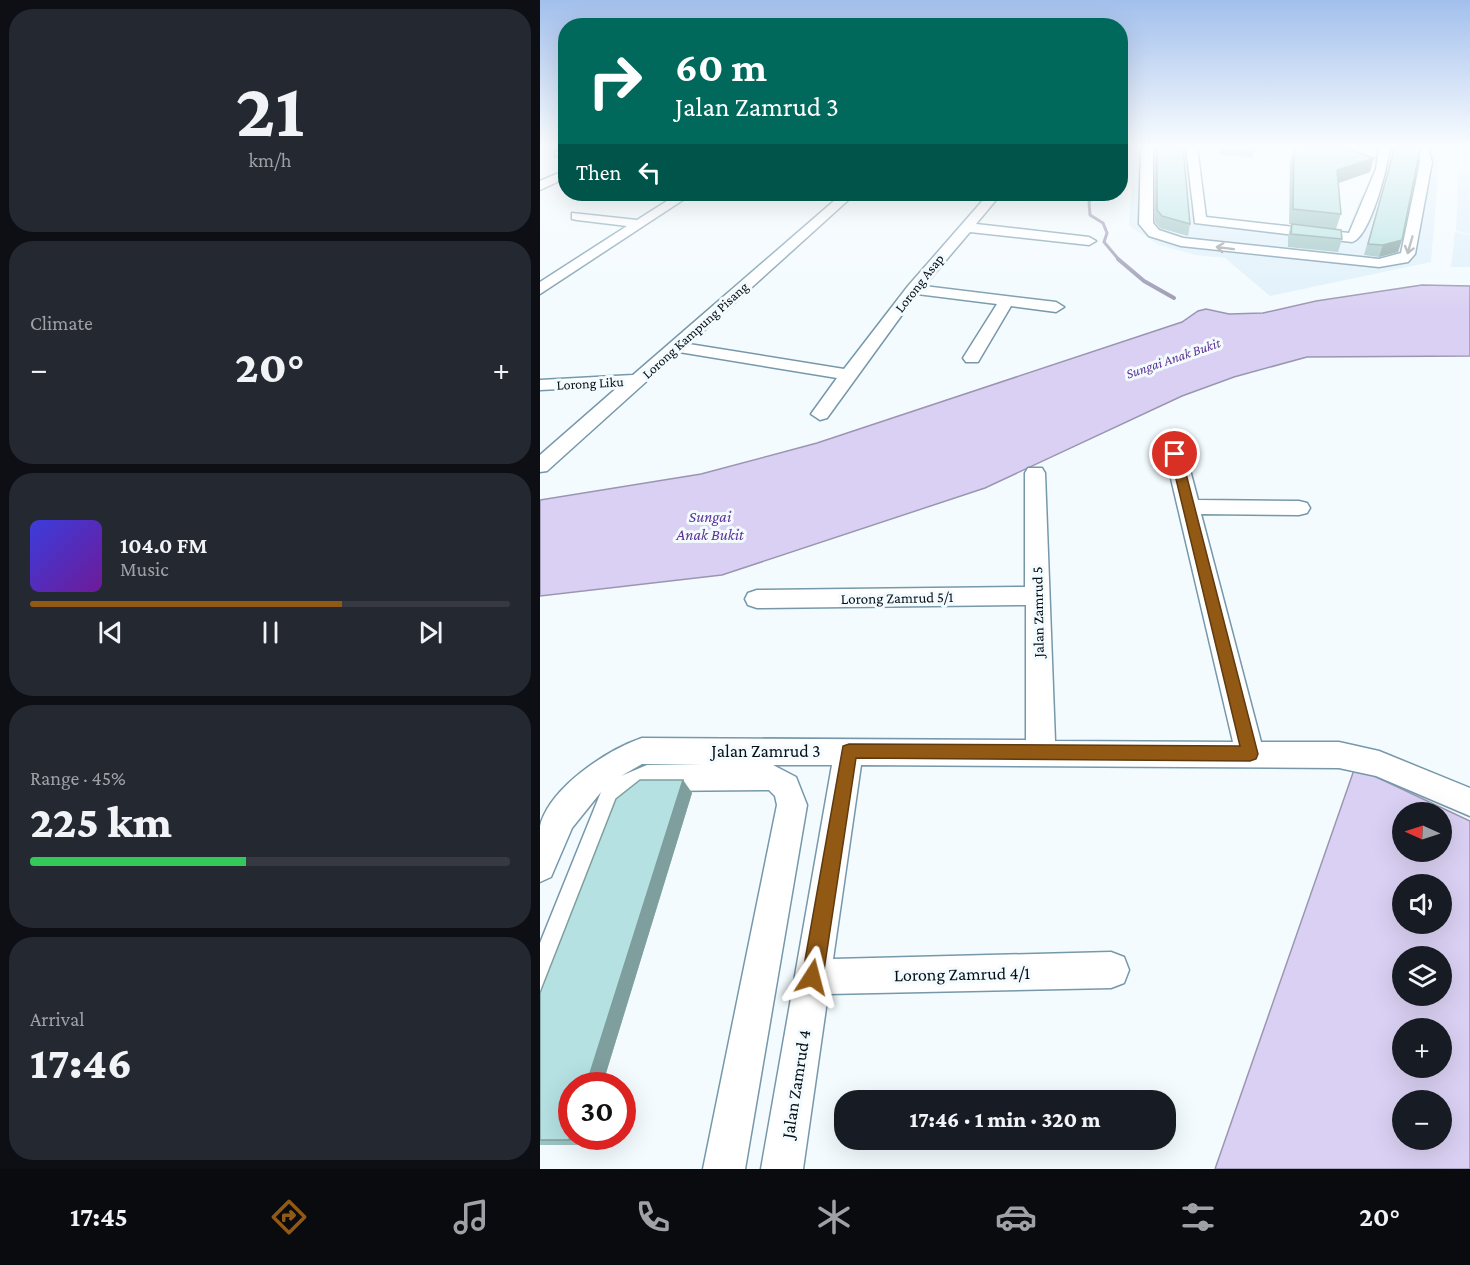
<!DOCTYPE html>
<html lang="en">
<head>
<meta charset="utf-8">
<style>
	body { margin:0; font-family:"Crimson Pro",serif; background:#242831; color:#f1f3f6; height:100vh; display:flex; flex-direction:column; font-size:22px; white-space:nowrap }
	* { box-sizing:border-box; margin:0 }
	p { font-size:20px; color:#9ea1a6 }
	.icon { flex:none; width:33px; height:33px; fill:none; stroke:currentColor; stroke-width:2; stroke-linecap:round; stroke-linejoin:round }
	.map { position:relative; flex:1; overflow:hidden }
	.sheet { display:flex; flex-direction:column; gap:9px; padding:9px; background:#0d0f14; width:540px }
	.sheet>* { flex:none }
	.banner { position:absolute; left:18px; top:18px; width:570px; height:183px; border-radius:24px; box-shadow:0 6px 24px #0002; background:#00695c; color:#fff; overflow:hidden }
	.needle { width:39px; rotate:273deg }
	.buttons { position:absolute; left:852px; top:802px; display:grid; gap:12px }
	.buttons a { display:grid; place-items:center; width:60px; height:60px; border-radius:50%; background:#171b24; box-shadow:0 6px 24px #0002; font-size:30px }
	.speed { position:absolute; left:18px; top:1072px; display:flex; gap:12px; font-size:30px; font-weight:700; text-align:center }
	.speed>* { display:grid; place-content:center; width:78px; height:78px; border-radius:50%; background:#171b24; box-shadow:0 6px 24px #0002; line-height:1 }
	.speed .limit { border:9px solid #d22; background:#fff; color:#111 }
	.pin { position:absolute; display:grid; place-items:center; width:51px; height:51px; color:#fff; margin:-26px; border:3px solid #fff; border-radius:50%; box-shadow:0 2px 6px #0007 }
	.me { position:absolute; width:66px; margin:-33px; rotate:9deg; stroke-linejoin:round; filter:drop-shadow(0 0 4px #0008) }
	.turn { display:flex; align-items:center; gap:21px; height:126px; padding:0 18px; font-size:27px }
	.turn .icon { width:78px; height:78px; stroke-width:2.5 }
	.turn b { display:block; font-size:42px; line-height:51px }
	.then { display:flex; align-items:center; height:57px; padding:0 18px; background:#0003; gap:12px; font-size:22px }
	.big { font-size:45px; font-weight:800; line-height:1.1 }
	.sheet .tile { flex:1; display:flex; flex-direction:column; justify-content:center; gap:9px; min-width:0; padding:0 21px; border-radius:24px; background:#242831 }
	.sheet .dial { align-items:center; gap:0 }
	.dial b { font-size:78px; line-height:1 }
	.song { display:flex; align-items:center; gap:18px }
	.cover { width:72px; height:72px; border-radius:9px; background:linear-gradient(135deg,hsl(240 70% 55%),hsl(280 70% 35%)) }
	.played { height:6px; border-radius:3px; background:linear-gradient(90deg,#925915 65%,#363941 65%) }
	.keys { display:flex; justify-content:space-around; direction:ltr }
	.heat { display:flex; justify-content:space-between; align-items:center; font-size:33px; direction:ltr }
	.charge { height:9px; border-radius:4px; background:linear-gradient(90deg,#34c759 45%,#363941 0) }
	.trip { position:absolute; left:294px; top:1090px; width:342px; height:60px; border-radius:24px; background:#171b24; box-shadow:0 6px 24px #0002; font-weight:800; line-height:60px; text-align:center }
	.menu { display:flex; height:96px; justify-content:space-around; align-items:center; background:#090b0e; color:#9ea1a6 }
	.menu .icon { width:42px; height:42px }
	.menu .on { color:#925915 }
	.menu b { font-size:27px; color:#f1f3f6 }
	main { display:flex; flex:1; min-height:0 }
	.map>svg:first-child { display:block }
	.built { fill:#dff0fa }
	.water { fill:#dad0f3; stroke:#9a96b1; stroke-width:1.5; fill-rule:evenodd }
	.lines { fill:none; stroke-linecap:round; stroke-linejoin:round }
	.stream-far1 { stroke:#9a96b1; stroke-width:3 }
	.stream { stroke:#9a96b1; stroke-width:4 }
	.minor-casing { stroke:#7698aa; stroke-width:3 }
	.minor { fill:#fff; fill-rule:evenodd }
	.wall { fill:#9cc2c2 }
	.shaded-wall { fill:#7f9e9e }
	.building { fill:#b5e1e2; stroke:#7f9e9e; stroke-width:1.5 }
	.oneway { stroke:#9b9fa2 }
	.route { fill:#925915; stroke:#5f3a0e; stroke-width:1.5 }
	.labels { text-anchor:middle; stroke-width:6; stroke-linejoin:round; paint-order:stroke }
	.far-street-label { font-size:14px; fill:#040f16; stroke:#f3fbfe }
	.far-water-label { font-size:14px; font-style:italic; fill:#5c3395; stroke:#f3fbfe }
	.street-label { font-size:15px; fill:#040f16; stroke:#f3fbfe }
	.water-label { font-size:16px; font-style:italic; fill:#5c3395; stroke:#f3fbfe }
	.near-street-label { font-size:18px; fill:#040f16; stroke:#f3fbfe }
</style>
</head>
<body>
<main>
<section class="sheet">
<div class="tile dial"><b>21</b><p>km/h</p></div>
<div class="tile"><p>Climate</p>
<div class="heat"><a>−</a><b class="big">20°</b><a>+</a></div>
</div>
<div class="tile">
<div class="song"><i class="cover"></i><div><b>104.0 FM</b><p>Music</p></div></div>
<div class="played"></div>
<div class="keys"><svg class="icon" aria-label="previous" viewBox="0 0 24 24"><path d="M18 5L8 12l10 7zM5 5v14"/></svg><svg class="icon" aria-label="pause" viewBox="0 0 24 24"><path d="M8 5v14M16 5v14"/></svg><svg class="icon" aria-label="next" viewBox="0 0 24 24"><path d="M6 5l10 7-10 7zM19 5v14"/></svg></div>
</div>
<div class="tile"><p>Range · 45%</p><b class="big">225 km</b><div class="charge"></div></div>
<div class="tile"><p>Arrival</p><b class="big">17:46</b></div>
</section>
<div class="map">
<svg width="930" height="1169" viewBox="0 0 930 1169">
	<rect width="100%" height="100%" fill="#f3fbfe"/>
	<g class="built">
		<path d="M594,147H656L663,219L806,235L820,199L831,183L839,147H898L900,152L891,262L730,296L685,258L656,255L619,245L589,226Z"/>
		<path d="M919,170L930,171V234L916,231Z"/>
		<path d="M915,232L930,235V267H911Z"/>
	</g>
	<g class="water">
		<path d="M882,285L930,286V356L767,357L694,377L642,396L445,488L182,575L0,596V500L161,474L277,443L642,322L658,311L666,309L689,314L723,313L776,301Z"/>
		<path d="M815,767L930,821V1169H675ZM862,813H902V852H862ZM862,885H902V924H862ZM862,957H902V996H862ZM862,1029H902V1068H862ZM862,1101H902V1140H862Z"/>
	</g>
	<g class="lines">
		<path class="stream-far1" d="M555,194L549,202L550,215L563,223L567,233L564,242L580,261"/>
		<path class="stream" d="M578,259L604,281L634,298"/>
		<defs>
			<g id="minor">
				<path d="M26,147V155L15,156V152Z"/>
				<path d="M601,147H613V223L619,230L643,238L839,259L861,253L880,162L877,147H888L892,162L875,254L868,262L839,267L641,246L609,236L599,224Z"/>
				<path d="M646,147H657L666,217L809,233L836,169L839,147H850C848,166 830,238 812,242L655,223Z"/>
				<path d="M26,170V178L0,190V181Z"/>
				<path d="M138,194H152L0,294V282L87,226L37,220L32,219V213L97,220Z"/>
				<path d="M302,194H315L149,344L304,369L368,286L444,199L445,194H457L456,200L436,224L549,237L556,241L549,245L430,232L384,286L516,302L524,307L516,312L471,306L438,362H426L423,358L457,304L377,294L287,418L280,420L271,414L297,378L139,352L7,471L0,472V455L79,386L0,390V380L93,375Z"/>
				<path d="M631,430L641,436L658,500L759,501L767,503L770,508L767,513L759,515L661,514L721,742H799L839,751L930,788V816L836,776L799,768L321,765L293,959L571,952L584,957L589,970L584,983L571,988L288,994L263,1169H221L292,765H233L256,777L267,805L205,1169H163L237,805L235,796L229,790L109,791L99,797L84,811L13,1001L0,1006V943L61,792L32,828L11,877L0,882C0,865 0,843 0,826C10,787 67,750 102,738L486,740V605L217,608L208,605L205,599L208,593L217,590L485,587V473L488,468H502L505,473L515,741L693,742L621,436ZM102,764H162L107,765L81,776Z"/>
			</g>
		</defs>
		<use href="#minor" class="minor-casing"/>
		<use href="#minor" class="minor"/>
	</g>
	<g class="wall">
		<path d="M615,147H643L650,224L648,236L620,228L615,222Z"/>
		<path d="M680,147H716L712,158L678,154Z"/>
		<path d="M851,147H880L858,252L839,257L824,255L852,157Z"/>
		<path d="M754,149L834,158L830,172L798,183L801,214L796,229L802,239L798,252L748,247V237L751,224H749L750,162Z"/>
		<path d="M143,780L152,793L44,1145H0V993Z"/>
	</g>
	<g class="shaded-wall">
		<path d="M834,158L830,172L793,185L797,170Z"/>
		<path d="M862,240L858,252L839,257L843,245Z"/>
		<path d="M143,780L152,793L62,1086H46Z"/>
		<path d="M32,1131V1137H46L44,1145L29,1140Z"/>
	</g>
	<g class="building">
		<path d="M617,147H643L650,224L622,216L617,210Z"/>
		<path d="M758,147H803L834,158L797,170L801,214L753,209L754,149Z"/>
		<path d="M855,147H880V149L862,240L843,245L828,244Z"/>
		<path d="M752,224L801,230L802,239L751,234Z"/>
		<path d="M100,780H143L46,1086H32V1131L29,1140H0V993L76,799Z"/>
	</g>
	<defs><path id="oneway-shaft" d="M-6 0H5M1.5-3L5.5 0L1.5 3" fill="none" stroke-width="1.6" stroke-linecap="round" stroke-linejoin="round" transform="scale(1.5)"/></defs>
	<g class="oneway">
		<use href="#oneway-shaft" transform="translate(870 245) rotate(106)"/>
		<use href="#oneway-shaft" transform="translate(685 248) rotate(-173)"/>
	</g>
	<linearGradient id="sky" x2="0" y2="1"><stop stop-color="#a2bfec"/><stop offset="0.47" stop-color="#fafdff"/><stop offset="1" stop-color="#fafdff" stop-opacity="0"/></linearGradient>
	<rect width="930" height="311" fill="url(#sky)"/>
	<path class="route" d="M635,451L641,454L718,754L716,759L710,761L316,758L283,977L280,984L272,987L265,984L262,977L303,746L309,744L700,746L630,454Z"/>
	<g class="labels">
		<g class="far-street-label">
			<text transform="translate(379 283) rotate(-52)" y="5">Lorong Asap</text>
			<text transform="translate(155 330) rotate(-42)" y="5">Lorong Kampung Pisang</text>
			<text transform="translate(50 383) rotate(-3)" y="5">Lorong Liku</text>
		</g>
		<g class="far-water-label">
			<text transform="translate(633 358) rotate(-19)" y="5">Sungai Anak Bukit</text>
		</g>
		<g class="street-label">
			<text transform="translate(357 598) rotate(-1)" y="5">Lorong Zamrud 5/1</text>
			<text transform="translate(498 612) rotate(-91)" y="5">Jalan Zamrud 5</text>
		</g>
		<g class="water-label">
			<text x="170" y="522">Sungai<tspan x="170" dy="18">Anak Bukit</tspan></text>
		</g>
		<g class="near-street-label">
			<text x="226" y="757">Jalan Zamrud 3</text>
			<text transform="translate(422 974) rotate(-1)" y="6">Lorong Zamrud 4/1</text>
			<text transform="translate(256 1084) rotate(-81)" y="6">Jalan Zamrud 4</text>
		</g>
	</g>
</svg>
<div class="buttons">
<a><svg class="needle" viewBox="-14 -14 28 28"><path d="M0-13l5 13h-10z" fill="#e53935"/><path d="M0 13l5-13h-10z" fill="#9ea1a6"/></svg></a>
<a><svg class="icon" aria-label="sound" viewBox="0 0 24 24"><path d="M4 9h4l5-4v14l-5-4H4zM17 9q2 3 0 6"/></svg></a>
<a><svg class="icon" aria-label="layers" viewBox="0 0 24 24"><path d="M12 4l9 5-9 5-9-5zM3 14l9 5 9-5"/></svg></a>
<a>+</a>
<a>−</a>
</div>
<div class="speed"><div class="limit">30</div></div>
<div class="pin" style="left:635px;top:454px;background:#d93025"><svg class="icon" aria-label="arrive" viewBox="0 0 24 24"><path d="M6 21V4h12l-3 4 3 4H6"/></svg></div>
<svg class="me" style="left:272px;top:977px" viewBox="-20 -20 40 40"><path d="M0-17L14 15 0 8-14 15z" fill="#925915" stroke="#fff" stroke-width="4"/></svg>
<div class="trip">17:46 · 1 min · 320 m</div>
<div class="banner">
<div class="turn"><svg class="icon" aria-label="right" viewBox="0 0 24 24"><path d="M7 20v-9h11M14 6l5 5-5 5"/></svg><div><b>60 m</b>Jalan Zamrud 3</div></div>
<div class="then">Then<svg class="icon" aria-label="left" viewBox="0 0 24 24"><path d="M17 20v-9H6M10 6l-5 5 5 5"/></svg></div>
</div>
</div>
</main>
<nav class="menu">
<b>17:45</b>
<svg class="icon on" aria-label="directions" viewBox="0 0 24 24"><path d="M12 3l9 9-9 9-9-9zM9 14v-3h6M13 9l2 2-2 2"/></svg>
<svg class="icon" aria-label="music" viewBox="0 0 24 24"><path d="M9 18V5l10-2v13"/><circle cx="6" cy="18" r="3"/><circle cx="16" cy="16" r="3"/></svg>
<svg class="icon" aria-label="phone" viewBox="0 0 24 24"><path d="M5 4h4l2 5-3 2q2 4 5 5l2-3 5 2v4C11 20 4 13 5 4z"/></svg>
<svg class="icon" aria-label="climate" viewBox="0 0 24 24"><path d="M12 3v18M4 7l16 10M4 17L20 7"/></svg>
<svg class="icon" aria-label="car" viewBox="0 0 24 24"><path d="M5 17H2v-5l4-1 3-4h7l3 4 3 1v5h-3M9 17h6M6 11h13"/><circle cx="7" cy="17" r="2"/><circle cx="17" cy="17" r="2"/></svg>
<svg class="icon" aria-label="filters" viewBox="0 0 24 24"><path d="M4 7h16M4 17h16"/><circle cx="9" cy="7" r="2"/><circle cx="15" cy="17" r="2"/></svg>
<b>20°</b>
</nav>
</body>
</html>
